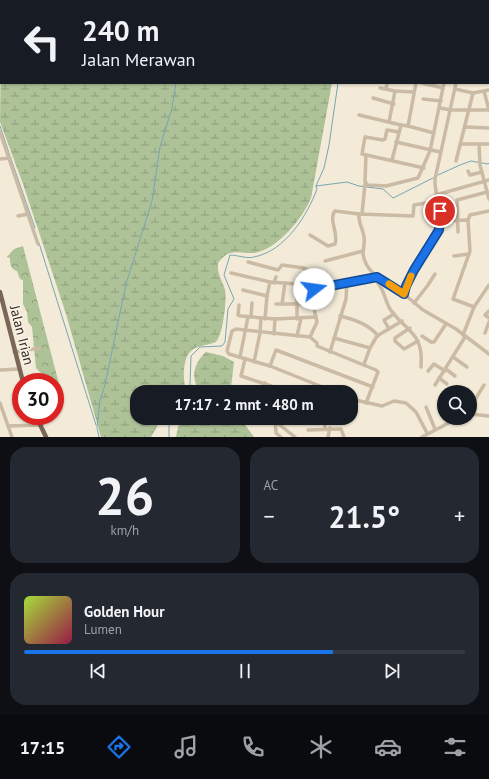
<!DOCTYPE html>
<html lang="id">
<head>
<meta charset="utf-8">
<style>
	body { margin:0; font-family:"PT Sans",sans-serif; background:#242831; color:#f1f3f6; height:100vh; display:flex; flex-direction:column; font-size:15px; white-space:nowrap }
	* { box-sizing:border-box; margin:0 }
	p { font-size:13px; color:#9ea1a6 }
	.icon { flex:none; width:22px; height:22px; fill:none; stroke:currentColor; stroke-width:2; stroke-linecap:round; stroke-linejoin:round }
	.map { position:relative; height:437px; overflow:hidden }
	.panel { display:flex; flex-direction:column; gap:10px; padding:10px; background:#0d0f14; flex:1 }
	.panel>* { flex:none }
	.guide { position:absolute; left:0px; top:0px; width:489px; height:84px; box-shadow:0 1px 3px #0004; background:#171b24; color:#f1f3f6; overflow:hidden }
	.controls { position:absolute; left:437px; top:385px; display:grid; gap:8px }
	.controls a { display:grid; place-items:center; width:40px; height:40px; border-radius:50%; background:#171b24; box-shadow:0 1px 3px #0004; font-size:20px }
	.speed { position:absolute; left:12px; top:373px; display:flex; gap:8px; font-size:20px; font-weight:700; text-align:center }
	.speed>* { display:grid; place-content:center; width:52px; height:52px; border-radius:50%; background:#171b24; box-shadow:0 1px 3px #0004; line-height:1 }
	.speed .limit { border:6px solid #d22; background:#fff; color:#111 }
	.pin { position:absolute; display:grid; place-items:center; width:34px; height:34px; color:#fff; margin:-17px; border:2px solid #fff; border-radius:50%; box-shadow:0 1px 4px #0007 }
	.me { position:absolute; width:44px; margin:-22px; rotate:75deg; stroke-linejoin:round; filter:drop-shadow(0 0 3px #0008) }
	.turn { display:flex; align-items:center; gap:14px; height:84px; padding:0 16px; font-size:18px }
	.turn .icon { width:52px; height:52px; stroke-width:2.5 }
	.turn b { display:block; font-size:28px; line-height:34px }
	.big { font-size:30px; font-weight:700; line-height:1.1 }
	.panel .card { flex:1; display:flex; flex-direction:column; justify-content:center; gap:6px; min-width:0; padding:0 14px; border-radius:16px; background:#242831 }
	.panel .dial { align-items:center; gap:0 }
	.dial b { font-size:52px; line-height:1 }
	.song { display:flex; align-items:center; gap:12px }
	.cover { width:48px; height:48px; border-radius:6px; background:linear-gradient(135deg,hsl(80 70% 55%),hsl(340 70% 35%)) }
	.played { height:4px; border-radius:2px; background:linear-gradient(90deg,#1a73e8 70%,#363941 70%) }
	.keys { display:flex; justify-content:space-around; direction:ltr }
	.heat { display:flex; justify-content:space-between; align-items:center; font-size:22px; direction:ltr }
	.panel .tiles { flex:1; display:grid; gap:10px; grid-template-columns:1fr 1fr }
	.card:last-child { grid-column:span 2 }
	.trip { position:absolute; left:130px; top:385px; width:228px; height:40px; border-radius:16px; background:#171b24; box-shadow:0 1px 3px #0004; font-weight:700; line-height:40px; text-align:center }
	.dock { display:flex; height:64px; justify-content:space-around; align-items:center; background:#090b0e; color:#9ea1a6 }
	.dock .icon { width:28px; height:28px }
	.dock .active { color:#1a73e8 }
	.dock b { font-size:18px; color:#f1f3f6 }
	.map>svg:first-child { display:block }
	.forest { fill:url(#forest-crowns) }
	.wetland { fill:url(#wetland-marsh) }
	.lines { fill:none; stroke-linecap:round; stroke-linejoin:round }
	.stream { stroke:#76a7b1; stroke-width:1 }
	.minor { stroke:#cbbba4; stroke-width:3.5 }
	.major { stroke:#796656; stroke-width:4.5 }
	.route-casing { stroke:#114b97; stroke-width:10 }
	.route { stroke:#1a73e8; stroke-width:7 }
	.slow { stroke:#f59e0b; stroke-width:7 }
	.labels { text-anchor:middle; stroke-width:3; stroke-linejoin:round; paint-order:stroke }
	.street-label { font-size:14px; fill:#362d26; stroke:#faf3e5 }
</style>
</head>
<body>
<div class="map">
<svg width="489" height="437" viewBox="0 0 489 437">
	<defs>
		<pattern id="forest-crowns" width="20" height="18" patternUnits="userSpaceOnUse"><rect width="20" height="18" fill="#aec298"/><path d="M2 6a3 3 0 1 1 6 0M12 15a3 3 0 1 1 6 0" fill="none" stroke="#8e9e7c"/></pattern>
		<pattern id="wetland-marsh" width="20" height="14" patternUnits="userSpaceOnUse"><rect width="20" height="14" fill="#aec298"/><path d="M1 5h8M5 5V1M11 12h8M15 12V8" fill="none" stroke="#8e9e7c"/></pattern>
	</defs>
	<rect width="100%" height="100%" fill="#f3ead8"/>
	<path class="forest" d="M23,246L64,403L55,404V382H44L42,374L36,368L32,327L28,322L27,312L23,304V280L20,279L17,271C11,269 10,265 10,258L7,257L14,249Z"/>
	<g class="wetland">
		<path d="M49,0H232L50,1Z"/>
		<path d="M1,41V83H332L311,198C303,218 277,250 254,253C238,254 230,247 218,263C217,275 222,279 225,290C227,299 223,335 216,342C209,345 202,345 195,348C181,355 183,380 186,392H137V418H162L151,437H101L66,314L23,184L0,122Z"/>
		<path d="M206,352L223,356L234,362L231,387L244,392H200C190,377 194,363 206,352Z"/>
		<path d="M180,418H240L254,437H176Z"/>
	</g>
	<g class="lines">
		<g class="stream">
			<path d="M327,0V1"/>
			<path d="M0,126L10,156"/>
			<path d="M11,159L35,228"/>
			<path d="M438,175L460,165L471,161L488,164L489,163"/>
			<path d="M316,186L347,182L359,186L383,189L393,198L433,178"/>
			<path d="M39,243L96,425"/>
			<path d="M194,392L190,384L191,356L200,347L222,346L225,342L228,309L234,299L224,275L230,255C237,255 247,259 254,257C285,251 307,216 317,189L316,186L324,168L329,145L338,83"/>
			<path d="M97,427L100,400L105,385L126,284L152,201L160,147L172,108L176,83"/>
			<path d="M97,428L99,437"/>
			<path d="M169,437V425L171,418"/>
		</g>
		<g class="minor">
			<path d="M385,0L386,1"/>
			<path d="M488,41L489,30"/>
			<path d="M488,71H489"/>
			<path d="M422,83L443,88"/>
			<path d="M456,83L435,179C434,195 444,212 440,228C439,233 434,238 431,241C423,253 404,280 404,294L423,310L456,329L489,354"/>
			<path d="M380,88L395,91L389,122"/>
			<path d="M386,89L387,83"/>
			<path d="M455,89L473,93L489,90"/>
			<path d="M395,91L414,92"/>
			<path d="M484,91L489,110"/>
			<path d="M373,98L394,104"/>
			<path d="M423,99L441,101"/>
			<path d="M440,108L451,110H489"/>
			<path d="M359,115L401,125L392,160"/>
			<path d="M401,125L408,126L416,83"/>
			<path d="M408,126L434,133"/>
			<path d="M466,127L489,128"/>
			<path d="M0,132L38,244"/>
			<path d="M399,132L387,130L385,139L383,140L365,137L362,154L424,168"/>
			<path d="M396,142L440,152"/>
			<path d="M461,144H489"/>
			<path d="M479,144L480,165L489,199"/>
			<path d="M366,155L365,181L367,185L386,186L418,178L430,151L444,83"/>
			<path d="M0,159L10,158"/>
			<path d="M456,161L473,93"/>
			<path d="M468,171L470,175L482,172"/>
			<path d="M436,195L489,180"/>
			<path d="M359,214C358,224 364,230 364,238C365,244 363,249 363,254C366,276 389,283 404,294"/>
			<path d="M362,214L365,184"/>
			<path d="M18,216L28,214"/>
			<path d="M468,220L470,215L489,211"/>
			<path d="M440,221L468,220L470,251L453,299L474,307"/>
			<path d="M458,232L457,200L487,192"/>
			<path d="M310,235L328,246L335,244C339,234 328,219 335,211L359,214L413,216L414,205L438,201"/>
			<path d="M454,256L469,254"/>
			<path d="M325,261L363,251"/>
			<path d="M248,262L278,270L282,265L304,268L307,270L314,289"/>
			<path d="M231,273L270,282L297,284V319"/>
			<path d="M374,278C386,291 383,297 390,309C406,332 424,332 421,367"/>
			<path d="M274,283L276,277"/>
			<path d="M243,290L267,296L270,282"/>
			<path d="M297,292L347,281L376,278"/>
			<path d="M323,298V286"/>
			<path d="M414,303L428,285L435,274"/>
			<path d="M276,304H313L317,322L310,337"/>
			<path d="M282,304L285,283"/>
			<path d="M239,305L238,315L241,316L275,319L316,317"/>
			<path d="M489,311L485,315L489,318"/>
			<path d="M340,316C353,319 370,325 378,336"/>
			<path d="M251,317L252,303"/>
			<path d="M265,319L267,296"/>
			<path d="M410,328L395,338V341L404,349L418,341"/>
			<path d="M389,329L384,320L394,314"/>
			<path d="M485,333L489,322"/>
			<path d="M274,334L275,319"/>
			<path d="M463,335L474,307L489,285"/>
			<path d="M297,336L301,318"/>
			<path d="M422,336L431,342H434L446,324"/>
			<path d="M334,338L370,348L364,364"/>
			<path d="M370,348L377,336L402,321"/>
			<path d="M14,352L40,348"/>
			<path d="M330,352L346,299L347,281"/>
			<path d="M240,357L248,317"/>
			<path d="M453,357L467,367"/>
			<path d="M245,359L241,376L289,392"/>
			<path d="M254,362L260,333L261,318"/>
			<path d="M270,366L276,350L373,387"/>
			<path d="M446,369L455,376"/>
			<path d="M0,370L18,369"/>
			<path d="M428,371L434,364L445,371"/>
			<path d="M439,378L447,384"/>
			<path d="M435,385L465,337"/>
			<path d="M262,392L265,383"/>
			<path d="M335,392L270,366L229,354L227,351L232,331L236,329L310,337L317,343V346L376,370L378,372L366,403"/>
			<path d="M351,399L382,406L394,401L406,403L416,412L427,433"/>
			<path d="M0,403L12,437"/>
			<path d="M426,407L435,429"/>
			<path d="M473,413V403L484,385"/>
			<path d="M470,414L489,416"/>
			<path d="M275,418L276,433L281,437"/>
			<path d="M324,418L325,428"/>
			<path d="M276,422L295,437"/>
			<path d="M8,426L40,425"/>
			<path d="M308,430L341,429L344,437"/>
			<path d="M328,437L330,428"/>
			<path d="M422,437L458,418"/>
		</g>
		<g class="major">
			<path d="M0,292L23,382"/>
			<path d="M36,416L46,437"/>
		</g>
	</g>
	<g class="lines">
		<defs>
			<path id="route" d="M314,289L377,277L404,294L406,286L414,270L439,230L440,211"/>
		</defs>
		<use href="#route" class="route-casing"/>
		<use href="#route" class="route"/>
		<path class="slow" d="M389,284L404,294L411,276"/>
	</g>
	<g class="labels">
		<g class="street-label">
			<text transform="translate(22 335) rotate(76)" y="5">Jalan Irian</text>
		</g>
	</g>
</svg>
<div class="controls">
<a><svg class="icon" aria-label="search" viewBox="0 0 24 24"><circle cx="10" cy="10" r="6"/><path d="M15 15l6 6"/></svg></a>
</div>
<div class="speed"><div class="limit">30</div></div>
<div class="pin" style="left:440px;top:211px;background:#d93025"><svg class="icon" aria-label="arrive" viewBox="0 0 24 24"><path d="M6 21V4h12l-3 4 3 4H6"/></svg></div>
<svg class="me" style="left:314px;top:289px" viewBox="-20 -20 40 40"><circle r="19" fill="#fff"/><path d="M0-13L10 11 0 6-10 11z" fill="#1a73e8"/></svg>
<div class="trip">17:17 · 2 mnt · 480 m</div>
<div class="guide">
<div class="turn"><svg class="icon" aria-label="left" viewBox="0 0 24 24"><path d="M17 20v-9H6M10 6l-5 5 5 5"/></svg><div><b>240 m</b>Jalan Merawan</div></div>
</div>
</div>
<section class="panel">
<div class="tiles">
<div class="card dial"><b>26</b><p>km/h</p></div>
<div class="card"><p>AC</p>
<div class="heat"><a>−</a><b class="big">21.5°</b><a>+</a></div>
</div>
<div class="card">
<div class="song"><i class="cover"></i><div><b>Golden Hour</b><p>Lumen</p></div></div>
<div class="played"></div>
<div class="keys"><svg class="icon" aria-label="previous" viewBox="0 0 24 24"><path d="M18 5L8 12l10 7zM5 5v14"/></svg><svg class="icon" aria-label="pause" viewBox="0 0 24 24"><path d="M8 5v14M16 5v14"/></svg><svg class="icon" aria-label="next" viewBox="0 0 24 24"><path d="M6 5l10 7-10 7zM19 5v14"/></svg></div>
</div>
</div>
</section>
<nav class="dock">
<b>17:15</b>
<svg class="icon active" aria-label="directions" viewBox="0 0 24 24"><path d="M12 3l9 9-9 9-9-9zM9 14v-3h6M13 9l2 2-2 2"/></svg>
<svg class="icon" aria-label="music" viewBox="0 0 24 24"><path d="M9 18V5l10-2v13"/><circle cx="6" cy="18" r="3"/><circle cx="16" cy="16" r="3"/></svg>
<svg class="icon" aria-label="phone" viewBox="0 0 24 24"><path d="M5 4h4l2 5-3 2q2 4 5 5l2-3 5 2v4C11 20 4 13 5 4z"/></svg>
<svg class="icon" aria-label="climate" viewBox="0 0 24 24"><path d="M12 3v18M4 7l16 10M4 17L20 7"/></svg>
<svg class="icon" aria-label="car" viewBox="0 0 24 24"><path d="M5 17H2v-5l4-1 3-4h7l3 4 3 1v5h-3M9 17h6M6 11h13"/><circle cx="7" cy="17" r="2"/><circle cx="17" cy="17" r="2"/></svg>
<svg class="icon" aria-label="filters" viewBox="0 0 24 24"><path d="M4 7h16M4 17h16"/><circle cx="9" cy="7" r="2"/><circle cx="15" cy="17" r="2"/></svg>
</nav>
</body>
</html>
